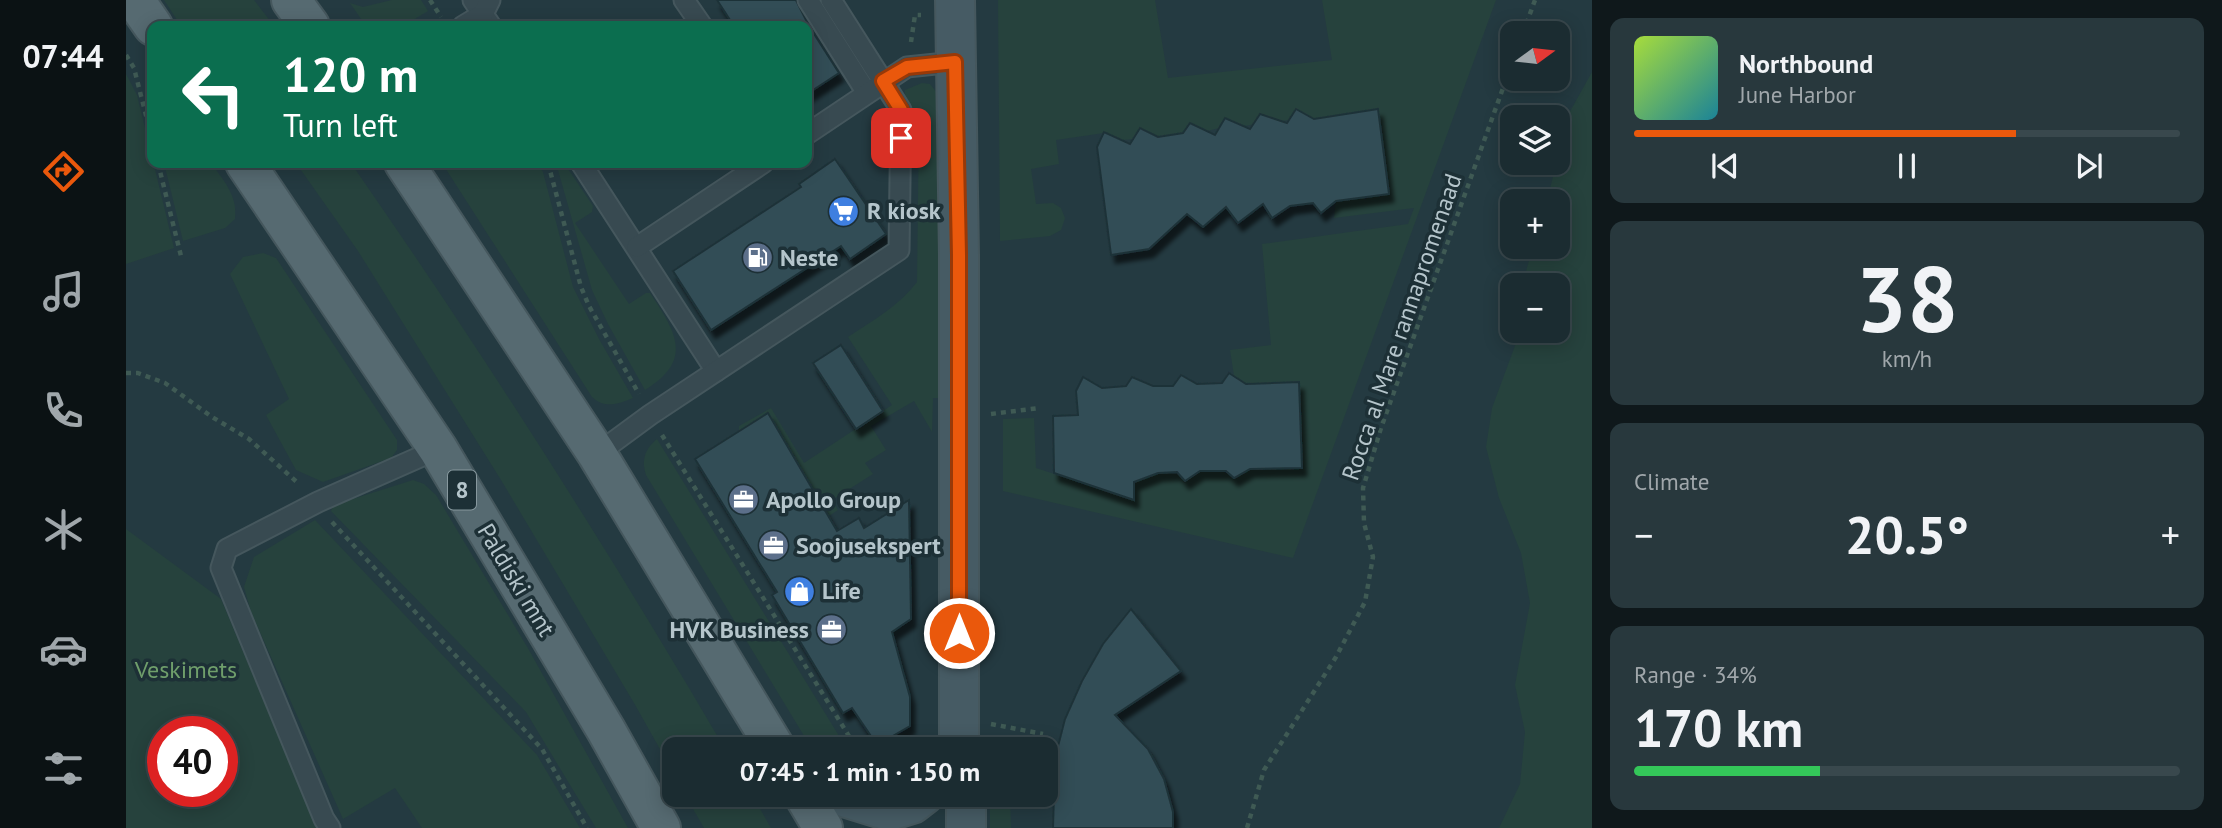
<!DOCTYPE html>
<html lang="en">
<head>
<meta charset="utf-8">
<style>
	body { margin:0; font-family:"PT Sans",sans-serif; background:#28383d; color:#f1f3f6; height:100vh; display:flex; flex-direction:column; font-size:26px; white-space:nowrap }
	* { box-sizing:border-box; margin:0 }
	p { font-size:23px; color:#a0a7ab }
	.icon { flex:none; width:38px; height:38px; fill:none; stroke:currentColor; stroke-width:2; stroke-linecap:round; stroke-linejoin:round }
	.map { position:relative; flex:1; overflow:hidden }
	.details { display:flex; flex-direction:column; gap:18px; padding:18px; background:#0f181b; width:630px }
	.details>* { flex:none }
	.guide { position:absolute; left:21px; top:21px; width:665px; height:147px; border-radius:14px; box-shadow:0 4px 18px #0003,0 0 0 2px #39484d; background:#0b6e4f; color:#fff; overflow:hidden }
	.needle { width:46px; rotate:75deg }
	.controls { position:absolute; left:1374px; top:21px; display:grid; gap:14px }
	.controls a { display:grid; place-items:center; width:70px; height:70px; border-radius:14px; background:#1b2c31; box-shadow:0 4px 18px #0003,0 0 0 2px #39484d; font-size:35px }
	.speed { position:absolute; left:21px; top:716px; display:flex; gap:14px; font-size:35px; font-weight:700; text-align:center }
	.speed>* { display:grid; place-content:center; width:91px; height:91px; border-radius:50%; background:#1b2c31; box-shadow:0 4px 18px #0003,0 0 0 2px #39484d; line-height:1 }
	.speed .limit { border:10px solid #d22; background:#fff; color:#111 }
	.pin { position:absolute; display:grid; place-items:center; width:60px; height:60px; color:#fff; margin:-30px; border-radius:14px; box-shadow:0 4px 10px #0006 }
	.me { position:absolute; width:77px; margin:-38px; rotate:0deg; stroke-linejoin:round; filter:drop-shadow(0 0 5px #0008) }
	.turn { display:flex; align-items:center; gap:24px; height:147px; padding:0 21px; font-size:32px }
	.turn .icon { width:91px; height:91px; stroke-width:2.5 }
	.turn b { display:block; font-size:49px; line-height:60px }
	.big { font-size:52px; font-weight:700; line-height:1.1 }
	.details .card { flex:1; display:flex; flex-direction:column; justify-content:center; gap:10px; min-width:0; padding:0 24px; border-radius:14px; background:#28383d }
	.details .dial { align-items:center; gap:0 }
	.dial b { font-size:91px; line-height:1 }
	.song { display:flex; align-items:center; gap:21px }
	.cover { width:84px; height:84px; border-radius:10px; background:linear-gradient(135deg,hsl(80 70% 55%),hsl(190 70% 35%)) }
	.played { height:7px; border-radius:4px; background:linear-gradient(90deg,#ea580c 70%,#39484d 70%) }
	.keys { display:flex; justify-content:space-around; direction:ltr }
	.heat { display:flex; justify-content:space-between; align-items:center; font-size:38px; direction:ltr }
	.charge { height:10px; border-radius:5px; background:linear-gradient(90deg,#34c759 34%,#39484d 0) }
	.trip { position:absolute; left:536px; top:737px; width:396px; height:70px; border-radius:14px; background:#1b2c31; box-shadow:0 4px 18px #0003,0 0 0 2px #39484d; font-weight:700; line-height:70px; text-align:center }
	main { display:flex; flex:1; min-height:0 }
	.menu { display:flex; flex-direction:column; width:126px; justify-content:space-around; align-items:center; background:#0b1214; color:#a0a7ab }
	.menu .icon { width:49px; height:49px }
	.menu .on { color:#ea580c }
	.menu b { font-size:32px; color:#f1f3f6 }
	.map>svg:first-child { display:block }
	.green { fill:#26423d; fill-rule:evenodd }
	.building { fill:#334d56; stroke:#1f3238; stroke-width:2; filter:url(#shadow) }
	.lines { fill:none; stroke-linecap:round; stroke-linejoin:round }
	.lane-casing { stroke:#45575d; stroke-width:23 }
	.secondary-casing { stroke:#45575d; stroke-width:42 }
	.primary-casing { stroke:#45575d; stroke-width:42 }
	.path { stroke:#3f5a54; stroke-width:4.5; stroke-dasharray:5 5; stroke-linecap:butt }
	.lane { stroke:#384a51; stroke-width:19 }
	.secondary { stroke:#465b64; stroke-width:38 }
	.primary { stroke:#566a71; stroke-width:38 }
	.route-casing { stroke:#983908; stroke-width:18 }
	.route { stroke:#ea580c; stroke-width:12 }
	.labels { text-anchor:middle; stroke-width:7; stroke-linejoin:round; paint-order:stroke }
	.shield { fill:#1d3036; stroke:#87989e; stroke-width:2 }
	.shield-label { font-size:23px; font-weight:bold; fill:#b5c5cb }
	.poi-label { font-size:24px; font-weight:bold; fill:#b5c5cb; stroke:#1d3036; text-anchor:start }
	.street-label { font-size:24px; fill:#b5c5cb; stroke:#1d3036 }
	.park-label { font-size:24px; fill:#6f9e6b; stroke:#1d3036 }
</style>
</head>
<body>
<main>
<nav class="menu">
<b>07:44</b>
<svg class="icon on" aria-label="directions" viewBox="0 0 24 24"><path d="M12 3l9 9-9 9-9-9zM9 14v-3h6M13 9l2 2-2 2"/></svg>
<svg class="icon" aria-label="music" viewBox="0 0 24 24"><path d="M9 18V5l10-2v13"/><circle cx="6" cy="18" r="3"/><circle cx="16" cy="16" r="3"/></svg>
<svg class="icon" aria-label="phone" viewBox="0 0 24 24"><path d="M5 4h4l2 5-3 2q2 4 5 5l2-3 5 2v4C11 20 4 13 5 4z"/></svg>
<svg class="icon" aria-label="climate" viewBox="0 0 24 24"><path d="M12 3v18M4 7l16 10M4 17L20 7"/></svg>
<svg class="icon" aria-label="car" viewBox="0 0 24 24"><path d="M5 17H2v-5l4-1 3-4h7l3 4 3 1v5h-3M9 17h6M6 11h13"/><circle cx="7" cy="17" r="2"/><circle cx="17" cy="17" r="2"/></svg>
<svg class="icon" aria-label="filters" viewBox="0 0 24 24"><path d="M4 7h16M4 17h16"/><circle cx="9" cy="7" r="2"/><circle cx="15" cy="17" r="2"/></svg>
</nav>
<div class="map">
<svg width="1466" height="828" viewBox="0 0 1466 828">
	<defs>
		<filter id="shadow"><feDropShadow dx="4.5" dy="8" stdDeviation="2" flood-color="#0009"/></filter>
	</defs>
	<rect width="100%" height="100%" fill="#243a41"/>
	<g class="green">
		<path d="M38,0H128L148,26H55Z"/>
		<path d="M266,0H295L302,11L277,26H240L224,3L237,7Z"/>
		<path d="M872,0H1029L1042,78L1206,60L1196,0H1370L1167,558L877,491V419L908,418L910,468L1008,500V479L1032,473L1100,471L1108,478L1124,469L1175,468L1173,382L1120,384L1108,376L1104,350L1145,345L1136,244L1282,224L1288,208L1208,218L1210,201L1263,194L1252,109L1188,119L1170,109L1163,120L1117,126L1099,118L1093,128L1081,131L1064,123L1057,133L1032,137L1014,128L1007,139L996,140L978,133L930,140L933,164L905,169L910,204L927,203L935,208L939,218L935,230L924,236L874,241Z"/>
		<path d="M1466,72V828H1373L1394,784L1399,732L1389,685L1404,603L1395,553L1373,498L1360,447L1366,408L1390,343L1392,331H1432V285H1396L1407,247H1432V201H1421L1442,115Z"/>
		<path d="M0,74L11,95L48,248L0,264Z"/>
		<path d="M796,83L804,84L812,94L817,398H807L806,432L788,401L745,426L760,450L739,463L747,474L706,500L712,510L703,516L613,432V426L645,408L678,463L766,405L722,337C746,321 773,306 791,282L793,119L779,96V90Z"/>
		<path d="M38,163H85C98,181 112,196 109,219L99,228L57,241Z"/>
		<path d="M170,163H225C357,353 482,549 599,749H548V774L508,703L375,480L232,251Z"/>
		<path d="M316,163H412L417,172L447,287L473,339L507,398C492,404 479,409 466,397Z"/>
		<path d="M430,163H438L467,206L466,212L449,223L503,304L520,293H524C550,332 568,360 519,390L482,324L466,290Z"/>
		<path d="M137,253L150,258L271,440V450L265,458L197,482L170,470L140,415L163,399L104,274L117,257Z"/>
		<path d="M531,439L721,749H686L520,475C515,460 519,449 531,439Z"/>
		<path d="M287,480L298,484L310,495L403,650L502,828H470L400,712L205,511L208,505Z"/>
		<path d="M189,520L411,755L454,828H296L269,788L217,819L125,612L118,587L128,557Z"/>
		<path d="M0,529L95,599L191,828H0ZM37,732H96V791H37Z"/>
		<path d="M559,795H626L645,828H578Z"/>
		<path d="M864,795H884L885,828H864Z"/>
	</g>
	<g class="building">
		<path d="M591,0H670L683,26L713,73L681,94V26H608Z"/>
		<path d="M1170,109L1188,119L1252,109L1263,194L1210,201L1195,213L1187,203L1164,206L1146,218L1137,204L1112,223L1100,207L1077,227L1061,214L1023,249L985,255L971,147L978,132L1004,144L1014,128L1032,137L1057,133L1064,123L1089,135L1099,118L1124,129L1134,114L1161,123Z"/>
		<path d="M709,159L760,234L724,259L715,246L585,330L547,271L675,187L673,184Z"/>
		<path d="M715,345L757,411L730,429L687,363Z"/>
		<path d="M1103,373L1120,384L1173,382L1176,468L1124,469L1108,478L1100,471H1074L1059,481L1051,472L1032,473L1008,482V500L928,473L927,416L952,415L950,391L957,377L976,388L1000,386L1006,377L1027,386H1047L1055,375L1071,384L1096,383Z"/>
		<path d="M642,413L711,531L733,518L738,528L783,500L785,619L766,632L784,697V726L751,745L726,708L717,713L646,595L651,592L569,459Z"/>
		<path d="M1005,609L1055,671L989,715L1022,749L1038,779L1047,812V828H927L929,758L939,719L956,681L977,644Z"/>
	</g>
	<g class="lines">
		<defs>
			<g id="lane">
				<path d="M347,0L365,26"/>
				<path d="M558,0L576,26"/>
				<path d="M682,0L741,93"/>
				<path d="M337,26L357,14L364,0"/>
				<path d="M681,134L781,67L829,62"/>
				<path d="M455,163L590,371"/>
				<path d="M511,247L637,163"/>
				<path d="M471,454L524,415L773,250L775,110L705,0"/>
				<path d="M204,828L198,819L95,568L101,549L192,502L312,449"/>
			</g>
			<g id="secondary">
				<path d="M829,0L833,255V736L835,749"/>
				<path d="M708,794L763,811L786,804L799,794"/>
				<path d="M840,794V828"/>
			</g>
			<g id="primary">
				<path d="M9,0L27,26"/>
				<path d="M165,0L184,26"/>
				<path d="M119,163L312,449L480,730L535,828"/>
				<path d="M278,163L471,454L650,749"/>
				<path d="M677,794L697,828"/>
			</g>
		</defs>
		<use href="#lane" class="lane-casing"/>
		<use href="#secondary" class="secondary-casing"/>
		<use href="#primary" class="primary-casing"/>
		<g class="path">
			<path d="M304,0L315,17"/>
			<path d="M1397,33L1409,0"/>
			<path d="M785,42L789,15H795"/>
			<path d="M0,55L8,68L26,139"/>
			<path d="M32,163L55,256"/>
			<path d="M422,163L455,287L463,306L513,394"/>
			<path d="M0,373H12L39,383L86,417L123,439L173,484"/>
			<path d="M865,414L913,408"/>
			<path d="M536,435L731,749"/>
			<path d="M206,522L416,749L461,828"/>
			<path d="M865,724L917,734"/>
			<path d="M1121,828L1138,770L1210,657L1239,602L1247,557L1238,523L1237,488L1255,428L1386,63"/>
		</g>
		<use href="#lane" class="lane"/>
		<use href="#secondary" class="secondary"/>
		<use href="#primary" class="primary"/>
	</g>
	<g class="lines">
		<defs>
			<path id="route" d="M775,138V110L757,81L781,67L829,62L833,255V633"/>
		</defs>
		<use href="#route" class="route-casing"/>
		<use href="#route" class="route"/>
	</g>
	<defs>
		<symbol id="supermarket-disc" viewBox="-11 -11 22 22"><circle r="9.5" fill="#3f7fe0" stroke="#1d3036"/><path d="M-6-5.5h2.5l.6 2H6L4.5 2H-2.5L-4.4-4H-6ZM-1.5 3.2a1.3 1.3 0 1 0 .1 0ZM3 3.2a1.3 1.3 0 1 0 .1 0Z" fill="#fff"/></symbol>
		<symbol id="fuel-disc" viewBox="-11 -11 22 22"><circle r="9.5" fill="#5c6f8a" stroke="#1d3036"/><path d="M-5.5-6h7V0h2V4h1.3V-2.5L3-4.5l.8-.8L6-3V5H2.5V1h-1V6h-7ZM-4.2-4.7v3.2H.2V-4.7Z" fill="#fff"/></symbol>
		<symbol id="office-disc" viewBox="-11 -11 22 22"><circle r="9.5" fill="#5c6f8a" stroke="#1d3036"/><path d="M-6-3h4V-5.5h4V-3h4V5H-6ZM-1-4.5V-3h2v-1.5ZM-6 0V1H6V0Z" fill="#fff"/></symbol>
		<symbol id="shop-disc" viewBox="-11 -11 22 22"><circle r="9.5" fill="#3f7fe0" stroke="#1d3036"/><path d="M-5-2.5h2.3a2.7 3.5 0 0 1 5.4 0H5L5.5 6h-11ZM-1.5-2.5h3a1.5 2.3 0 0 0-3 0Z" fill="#fff"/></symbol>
	</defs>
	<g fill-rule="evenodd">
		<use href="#supermarket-disc" x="700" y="194" width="35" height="35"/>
		<use href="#fuel-disc" x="614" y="240" width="35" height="35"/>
		<use href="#office-disc" x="600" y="482" width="35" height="35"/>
		<use href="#office-disc" x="630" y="528" width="35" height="35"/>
		<use href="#shop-disc" x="656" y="574" width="35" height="35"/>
		<use href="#office-disc" x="688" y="612" width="35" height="35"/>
	</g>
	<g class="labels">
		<rect class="shield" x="322" y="470.5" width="28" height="39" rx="5"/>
		<g class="shield-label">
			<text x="336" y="498">8</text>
		</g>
		<g class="poi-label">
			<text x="741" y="219">R kiosk</text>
			<text x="654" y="266">Neste</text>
			<text x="640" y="508">Apollo Group</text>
			<text x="670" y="554">Soojusekspert</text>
			<text x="696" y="599">Life</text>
			<text x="683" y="638" text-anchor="end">HVK Business</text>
		</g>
		<g class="street-label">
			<text transform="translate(1276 327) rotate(-71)" y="8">Rocca al Mare rannapromenaad</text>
			<text transform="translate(390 580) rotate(59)" y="8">Paldiski mnt</text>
		</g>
		<g class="park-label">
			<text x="60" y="678">Veskimets</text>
		</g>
	</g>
</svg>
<div class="controls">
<a><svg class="needle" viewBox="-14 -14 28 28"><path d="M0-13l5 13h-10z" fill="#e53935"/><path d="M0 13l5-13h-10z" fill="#a0a7ab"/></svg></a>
<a><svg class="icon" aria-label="layers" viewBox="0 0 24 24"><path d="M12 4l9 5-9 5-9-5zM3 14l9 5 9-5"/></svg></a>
<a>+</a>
<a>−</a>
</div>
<div class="speed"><div class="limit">40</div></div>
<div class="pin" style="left:775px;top:138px;background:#d93025"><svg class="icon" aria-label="arrive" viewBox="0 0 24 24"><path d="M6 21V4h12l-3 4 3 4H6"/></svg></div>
<svg class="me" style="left:833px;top:633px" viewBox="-20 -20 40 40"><circle r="17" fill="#ea580c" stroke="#fff" stroke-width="3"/><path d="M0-11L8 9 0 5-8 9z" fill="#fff"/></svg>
<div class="trip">07:45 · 1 min · 150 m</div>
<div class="guide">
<div class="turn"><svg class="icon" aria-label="left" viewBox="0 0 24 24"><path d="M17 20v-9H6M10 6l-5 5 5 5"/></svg><div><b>120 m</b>Turn left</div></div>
</div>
</div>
<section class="details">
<div class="card">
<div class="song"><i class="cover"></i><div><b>Northbound</b><p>June Harbor</p></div></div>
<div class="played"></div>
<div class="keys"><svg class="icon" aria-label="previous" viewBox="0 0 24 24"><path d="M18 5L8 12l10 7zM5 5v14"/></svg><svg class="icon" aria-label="pause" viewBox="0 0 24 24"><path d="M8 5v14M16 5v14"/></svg><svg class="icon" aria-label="next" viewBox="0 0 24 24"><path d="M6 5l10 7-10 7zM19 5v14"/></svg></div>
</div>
<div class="card dial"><b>38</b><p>km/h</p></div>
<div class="card"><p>Climate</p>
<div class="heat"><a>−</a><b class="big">20.5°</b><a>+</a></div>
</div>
<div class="card"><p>Range · 34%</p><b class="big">170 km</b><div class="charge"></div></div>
</section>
</main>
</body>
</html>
